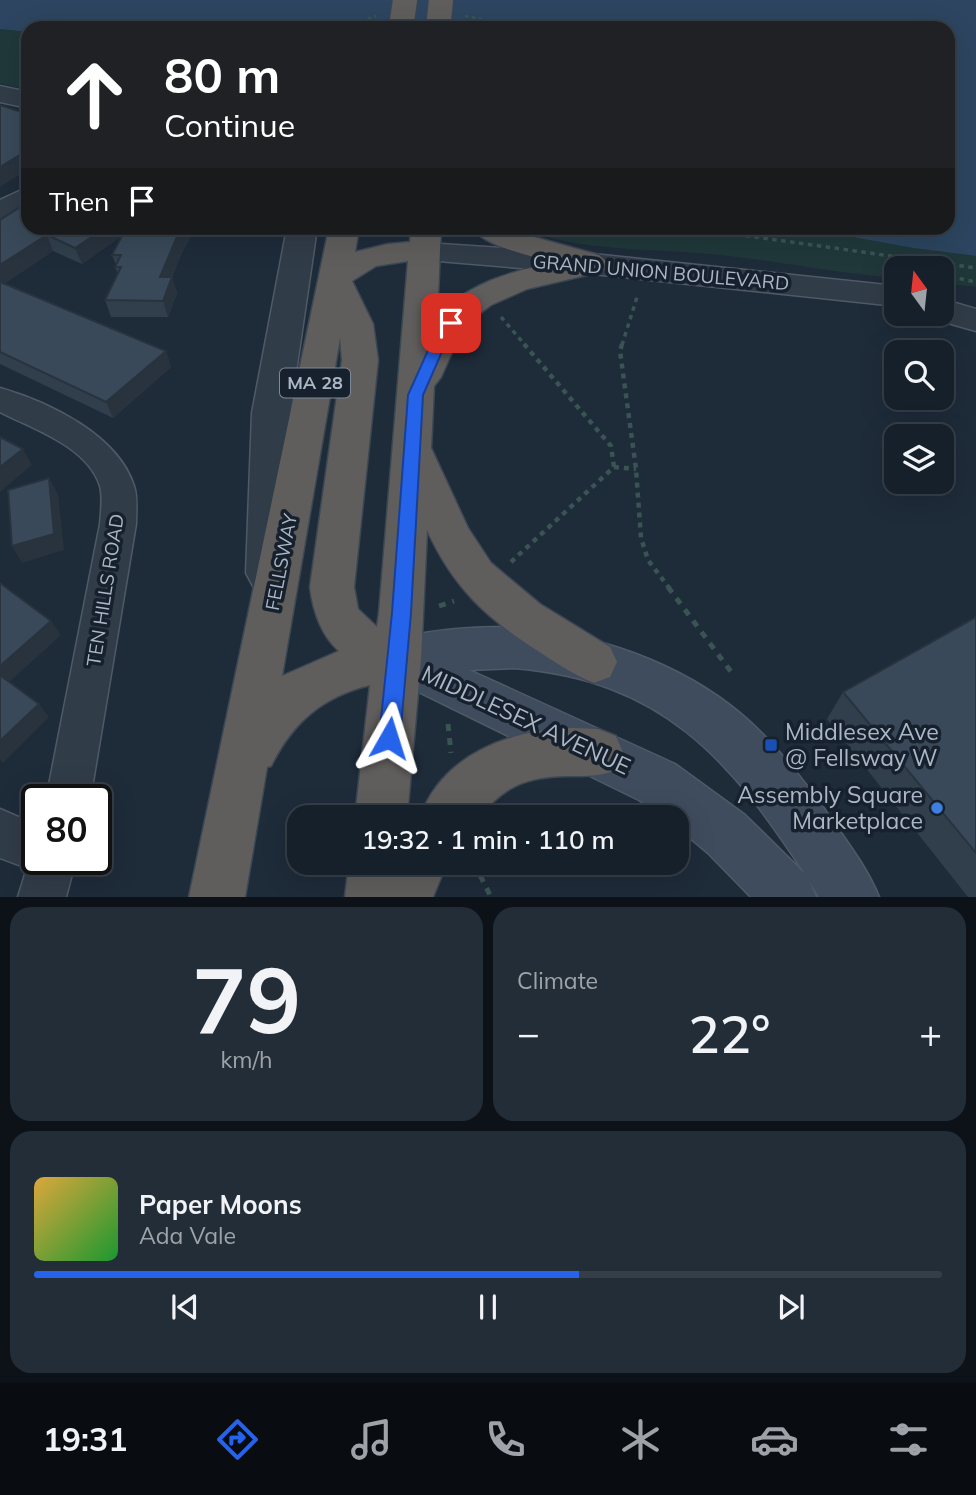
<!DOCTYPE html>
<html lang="en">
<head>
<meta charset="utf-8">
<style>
	body { margin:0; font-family:Mulish,sans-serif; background:#232d37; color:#f1f3f6; height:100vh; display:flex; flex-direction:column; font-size:26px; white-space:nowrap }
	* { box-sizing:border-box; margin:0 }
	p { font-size:23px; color:#9ea3a9 }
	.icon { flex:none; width:38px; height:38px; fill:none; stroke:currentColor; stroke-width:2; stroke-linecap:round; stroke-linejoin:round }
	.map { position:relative; height:897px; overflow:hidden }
	.panel { display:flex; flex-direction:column; gap:10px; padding:10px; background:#0c1218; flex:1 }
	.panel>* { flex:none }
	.hud { position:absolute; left:21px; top:21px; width:934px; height:214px; border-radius:21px; box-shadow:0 7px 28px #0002,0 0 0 2px #353e47; background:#202124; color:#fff; overflow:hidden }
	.needle { width:46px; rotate:345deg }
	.tools { position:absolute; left:884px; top:256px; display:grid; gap:14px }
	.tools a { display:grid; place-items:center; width:70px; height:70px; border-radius:14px; background:#16202b; box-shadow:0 7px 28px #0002,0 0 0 2px #353e47; font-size:35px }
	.speed { position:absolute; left:21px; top:784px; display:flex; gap:14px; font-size:35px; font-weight:700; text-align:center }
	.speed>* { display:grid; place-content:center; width:91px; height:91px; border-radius:50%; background:#16202b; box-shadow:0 7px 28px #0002,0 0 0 2px #353e47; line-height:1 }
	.speed .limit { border:4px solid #111; border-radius:10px; background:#fff; color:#111 }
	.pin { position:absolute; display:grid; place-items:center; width:60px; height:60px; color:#fff; margin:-30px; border-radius:14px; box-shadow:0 4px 10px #0006 }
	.me { position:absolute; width:77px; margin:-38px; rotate:6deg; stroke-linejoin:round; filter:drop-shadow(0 0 5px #0008) }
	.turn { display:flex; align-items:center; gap:24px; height:147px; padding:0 28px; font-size:32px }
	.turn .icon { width:91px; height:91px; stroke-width:2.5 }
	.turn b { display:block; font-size:49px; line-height:60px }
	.then { display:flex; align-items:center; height:66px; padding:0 28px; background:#0003; gap:14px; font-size:26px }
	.big { font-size:52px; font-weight:600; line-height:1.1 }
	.panel .card { flex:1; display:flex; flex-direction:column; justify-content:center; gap:10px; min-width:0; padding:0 24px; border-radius:21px; background:#232d37 }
	.panel .dial { align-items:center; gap:0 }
	.dial b { font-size:91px; line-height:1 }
	.song { display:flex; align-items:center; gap:21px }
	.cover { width:84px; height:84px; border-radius:10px; background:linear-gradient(135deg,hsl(40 70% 55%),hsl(130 70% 35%)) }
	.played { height:7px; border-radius:4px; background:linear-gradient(90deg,#2563eb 60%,#353e47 60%) }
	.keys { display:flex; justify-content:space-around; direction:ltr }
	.heat { display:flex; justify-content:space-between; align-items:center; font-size:38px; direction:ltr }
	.panel .tiles { flex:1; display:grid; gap:10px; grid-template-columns:1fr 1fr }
	.card:last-child { grid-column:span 2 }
	.trip { position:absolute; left:287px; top:805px; width:402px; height:70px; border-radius:21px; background:#16202b; box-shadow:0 7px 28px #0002,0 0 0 2px #353e47; font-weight:600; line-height:70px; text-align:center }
	.tab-bar { display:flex; height:112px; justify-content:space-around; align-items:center; background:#090d11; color:#9ea3a9 }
	.tab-bar .icon { width:49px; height:49px }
	.tab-bar .active { color:#2563eb }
	.tab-bar b { font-size:32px; color:#f1f3f6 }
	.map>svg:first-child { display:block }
	.green { fill:#20383a }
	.water { fill:#2d4560 }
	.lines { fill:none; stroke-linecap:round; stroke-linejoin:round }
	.minor-casing { stroke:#4f5a67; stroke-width:3 }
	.tertiary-casing { stroke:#4f5a67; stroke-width:3 }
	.secondary-casing { stroke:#4f5a67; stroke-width:3 }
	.trunk-casing { stroke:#3c4754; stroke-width:3 }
	.path-far3 { stroke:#3a5454; stroke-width:2.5; stroke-dasharray:3.5 3.5; stroke-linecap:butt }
	.path-far2 { stroke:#3a5454; stroke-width:3.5; stroke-dasharray:4.5 4.5; stroke-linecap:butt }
	.path-far1 { stroke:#3a5454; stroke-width:4.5; stroke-dasharray:5 5; stroke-linecap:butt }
	.path { stroke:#3a5454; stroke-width:5; stroke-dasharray:7 7; stroke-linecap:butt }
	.minor { fill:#313c49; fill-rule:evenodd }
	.tertiary { fill:#313c49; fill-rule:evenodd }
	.secondary { fill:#3f4c5d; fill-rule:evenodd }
	.trunk { fill:#605e5c; fill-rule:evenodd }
	.trunk-bridge-casing { stroke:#3c4754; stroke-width:26; stroke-linecap:butt }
	.trunk-bridge { stroke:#605e5c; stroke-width:24 }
	.wall { fill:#313f4d }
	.shaded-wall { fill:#28333e }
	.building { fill:#394959; stroke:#28333e; stroke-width:2 }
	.route { fill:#2563eb; stroke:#184099; stroke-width:2 }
	.transit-dot { fill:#1a4fb4; stroke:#17212e; stroke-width:2.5 }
	.shop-dot { fill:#3f7fe0; stroke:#17212e; stroke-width:2.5 }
	.labels { text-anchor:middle; stroke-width:7; stroke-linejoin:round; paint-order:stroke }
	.shield { fill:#17212e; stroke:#7f8a98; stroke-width:2 }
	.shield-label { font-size:18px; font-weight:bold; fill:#abb7c6 }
	.street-label { font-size:19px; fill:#abb7c6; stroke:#17212e }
	.near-street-label { font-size:23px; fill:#abb7c6; stroke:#17212e }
	.near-poi-label { font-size:23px; fill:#abb7c6; stroke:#17212e; text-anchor:start }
</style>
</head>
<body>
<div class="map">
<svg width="976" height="897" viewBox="0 0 976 897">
	<rect width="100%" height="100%" fill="#1e2b39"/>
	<g class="green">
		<path d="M0,29L28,32V90L0,83Z"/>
		<path d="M520,228H805L913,248L976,256V287L942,283V268H896V278C834,273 773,260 710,254C648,248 579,252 520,228Z"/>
	</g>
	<path class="water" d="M0,0H976V256L913,248L803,228H948V28H485C462,15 389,21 363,28H28V32L0,29Z"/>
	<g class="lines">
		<defs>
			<g id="minor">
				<path d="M28,187V205L0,219V200Z"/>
				<path d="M0,388C49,402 118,435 134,486C138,498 136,512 136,524L90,800H46L100,524C101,512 103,497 100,486C87,446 33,429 0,412Z"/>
				<path d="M0,809L37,825V859H76L66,897H18L27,868L0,858Z"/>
			</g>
			<g id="tertiary">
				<path d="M0,86L28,92V108L0,102Z"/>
				<path d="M287,228H317L290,413V573L283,586L268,591L253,586L246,573L252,413Z"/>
				<path d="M425,243L593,254L896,286V306L593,274L414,259L409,252L414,245Z"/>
				<path d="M942,299L976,309V331L930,318L927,313H942Z"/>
			</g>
			<path id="secondary" d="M514,627C593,633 679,662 741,714C773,741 800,776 825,810C844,838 866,865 879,897H819L809,881L816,897H751L708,853L677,827V817H664L639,800L382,674L375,659L382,644C422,629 471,627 514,627ZM514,668C661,680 729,757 805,874L745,815L675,764L469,670Z"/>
			<g id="trunk">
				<path d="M329,228H359L355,252L388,244L410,242L411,228H441L437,317C468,283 511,272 554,262C534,257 483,246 473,228H512L534,237L599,255L609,264L604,271L527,289L491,305L475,317L461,332L441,377L434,386L431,448L468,528L491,563L540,604L610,647L617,662L610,677L594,683C574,675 556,663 538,651C485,617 453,587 427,530L421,659L407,817H355L370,685C322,697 293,722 271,766L267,767L245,897H189ZM408,261L379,613L377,627L358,609L354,587L378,360L373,324L352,281L376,266ZM340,338L342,360L310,587C313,611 321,635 339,651L282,676Z"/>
				<path d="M572,728L598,729L616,736L623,753L616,770C599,777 586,776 568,776C526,777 506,785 479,817H420C443,754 510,730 572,728Z"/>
				<path d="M349,863H447L433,897H345Z"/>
			</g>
		</defs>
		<use href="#minor" class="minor-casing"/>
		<use href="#tertiary" class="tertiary-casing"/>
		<use href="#secondary" class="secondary-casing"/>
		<use href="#trunk" class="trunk-casing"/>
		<g class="path-far3">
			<path d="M465,16L481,19L500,28"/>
			<path d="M341,28L376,16"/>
		</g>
		<g class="path-far2">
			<path d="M692,228L976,268"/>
			<path d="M583,230L588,228"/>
			<path d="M917,260L927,268"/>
			<path d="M942,275L976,282"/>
			<path d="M501,317L525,345"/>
			<path d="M622,345L638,294"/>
		</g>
		<g class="path-far1">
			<path d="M524,344L611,446L614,467"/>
			<path d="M622,344L620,351L636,469L641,538L648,560L670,589"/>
			<path d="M511,562L614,467L636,469"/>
		</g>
		<g class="path">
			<path d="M668,587L732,673"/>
			<path d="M439,606L454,601"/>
			<path d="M448,724L451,753"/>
			<path d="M474,863L491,897"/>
		</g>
		<use href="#minor" class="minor"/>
		<use href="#tertiary" class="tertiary"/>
		<use href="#secondary" class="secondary"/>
		<use href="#trunk" class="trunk"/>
		<defs>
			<g id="trunk-bridge">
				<path d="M401,28L405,0"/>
				<path d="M438,28L441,0"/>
			</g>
		</defs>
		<use href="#trunk-bridge" class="trunk-bridge-casing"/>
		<use href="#trunk-bridge" class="trunk-bridge"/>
	</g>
	<g class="wall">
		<path d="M0,220L28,228H195L181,255L172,277L177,293L168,317H111L105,300L118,274L115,267L116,265L112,255L121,236L82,264L53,251L5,283L166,351L171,367L113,418L0,364Z"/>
		<path d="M976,617V897H968L827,719L843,692Z"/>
	</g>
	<g class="shaded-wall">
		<path d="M28,150V169L0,187V167Z"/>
		<path d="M105,228H134L82,264L75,248Z"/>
		<path d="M182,228H195L181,255L165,293L160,277L176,239Z"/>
		<path d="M47,235L53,251L0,286V265Z"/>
		<path d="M172,277L177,293L168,317L163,301Z"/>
		<path d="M166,351L171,367L113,418L106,402Z"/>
		<path d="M23,449L32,465L0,492V467Z"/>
		<path d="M49,478L58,494L64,550L22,563L12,546Z"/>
		<path d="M51,621L61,635L6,685L0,677V666Z"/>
		<path d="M39,704L49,717L3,763L0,760V741Z"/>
	</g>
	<g class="building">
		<path d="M0,105L21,112L28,109V150L0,167Z"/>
		<path d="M28,202V228H105L75,248L47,235L0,265V220Z"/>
		<path d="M126,228H182L176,239L160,277H172L163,301L105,300L121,267H115L121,255H112Z"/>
		<path d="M0,282L166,351L106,402L0,352Z"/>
		<path d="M0,437L23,449L0,467Z"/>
		<path d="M49,478L54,534L12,546L8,490Z"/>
		<path d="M0,583L51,621L0,666Z"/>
		<path d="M976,617V853L843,692Z"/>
		<path d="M0,675L39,704L0,741Z"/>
	</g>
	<path class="route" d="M451,318L458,323L448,338L423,395L411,613L400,738L397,745L389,748L382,745L379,738L392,613L408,395L434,337L446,320Z"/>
	<rect class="transit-dot" x="764" y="738" width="14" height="14" rx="3.5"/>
	<circle class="shop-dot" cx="937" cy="808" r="7"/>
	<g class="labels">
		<rect class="shield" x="280" y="368.5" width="70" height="29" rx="5"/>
		<g class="shield-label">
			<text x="315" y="389">MA 28</text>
		</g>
		<g class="street-label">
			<text transform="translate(661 272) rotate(5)" y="7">GRAND UNION BOULEVARD</text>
			<text transform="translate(281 562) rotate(-79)" y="7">FELLSWAY</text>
			<text transform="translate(105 590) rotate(-81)" y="7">TEN HILLS ROAD</text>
		</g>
		<g class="near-street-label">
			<text transform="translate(526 720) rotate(25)" y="8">MIDDLESEX AVENUE</text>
		</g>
		<g class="near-poi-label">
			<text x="785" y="740">Middlesex Ave<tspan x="785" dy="26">@ Fellsway W</tspan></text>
			<text x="923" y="803" text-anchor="end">Assembly Square<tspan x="923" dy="26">Marketplace</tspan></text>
		</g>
	</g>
</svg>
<div class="tools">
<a><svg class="needle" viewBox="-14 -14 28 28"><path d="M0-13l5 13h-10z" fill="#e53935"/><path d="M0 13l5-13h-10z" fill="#9ea3a9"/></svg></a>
<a><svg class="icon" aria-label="search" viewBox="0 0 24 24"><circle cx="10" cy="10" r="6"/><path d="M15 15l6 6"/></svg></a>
<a><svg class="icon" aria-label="layers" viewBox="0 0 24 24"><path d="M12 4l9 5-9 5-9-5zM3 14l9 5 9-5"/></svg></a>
</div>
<div class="speed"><div class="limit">80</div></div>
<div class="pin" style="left:451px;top:323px;background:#d93025"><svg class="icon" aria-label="arrive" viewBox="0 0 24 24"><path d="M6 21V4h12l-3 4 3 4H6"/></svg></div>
<svg class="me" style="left:389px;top:738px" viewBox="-20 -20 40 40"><path d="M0-17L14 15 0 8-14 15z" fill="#2563eb" stroke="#fff" stroke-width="4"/></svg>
<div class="trip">19:32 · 1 min · 110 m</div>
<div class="hud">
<div class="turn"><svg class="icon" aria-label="ahead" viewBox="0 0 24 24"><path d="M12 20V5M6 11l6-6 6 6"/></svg><div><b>80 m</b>Continue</div></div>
<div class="then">Then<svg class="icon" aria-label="arrive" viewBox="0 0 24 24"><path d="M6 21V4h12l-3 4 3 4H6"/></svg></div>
</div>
</div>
<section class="panel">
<div class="tiles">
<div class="card dial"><b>79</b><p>km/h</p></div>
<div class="card"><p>Climate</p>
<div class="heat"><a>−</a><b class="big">22°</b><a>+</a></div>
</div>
<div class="card">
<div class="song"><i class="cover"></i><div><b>Paper Moons</b><p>Ada Vale</p></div></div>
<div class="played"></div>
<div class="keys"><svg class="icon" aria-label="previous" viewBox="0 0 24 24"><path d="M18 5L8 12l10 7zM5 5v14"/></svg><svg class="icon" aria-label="pause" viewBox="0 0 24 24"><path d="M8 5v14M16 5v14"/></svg><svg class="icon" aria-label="next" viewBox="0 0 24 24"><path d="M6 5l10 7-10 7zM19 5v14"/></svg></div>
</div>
</div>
</section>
<nav class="tab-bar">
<b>19:31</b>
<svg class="icon active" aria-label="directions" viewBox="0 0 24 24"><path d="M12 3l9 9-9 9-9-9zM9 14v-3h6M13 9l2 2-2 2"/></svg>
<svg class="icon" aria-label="music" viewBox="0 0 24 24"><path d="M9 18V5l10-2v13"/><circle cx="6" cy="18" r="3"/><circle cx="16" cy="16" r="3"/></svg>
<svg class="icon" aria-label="phone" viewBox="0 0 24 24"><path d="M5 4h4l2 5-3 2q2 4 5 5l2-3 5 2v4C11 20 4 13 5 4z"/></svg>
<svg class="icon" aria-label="climate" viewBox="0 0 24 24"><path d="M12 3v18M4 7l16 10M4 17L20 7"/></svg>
<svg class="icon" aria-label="car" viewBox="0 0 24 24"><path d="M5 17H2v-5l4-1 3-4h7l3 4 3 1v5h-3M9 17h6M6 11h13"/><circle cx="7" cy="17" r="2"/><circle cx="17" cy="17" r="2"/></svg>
<svg class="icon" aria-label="filters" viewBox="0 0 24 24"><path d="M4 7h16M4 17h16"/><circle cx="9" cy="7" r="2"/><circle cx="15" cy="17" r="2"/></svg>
</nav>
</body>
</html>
